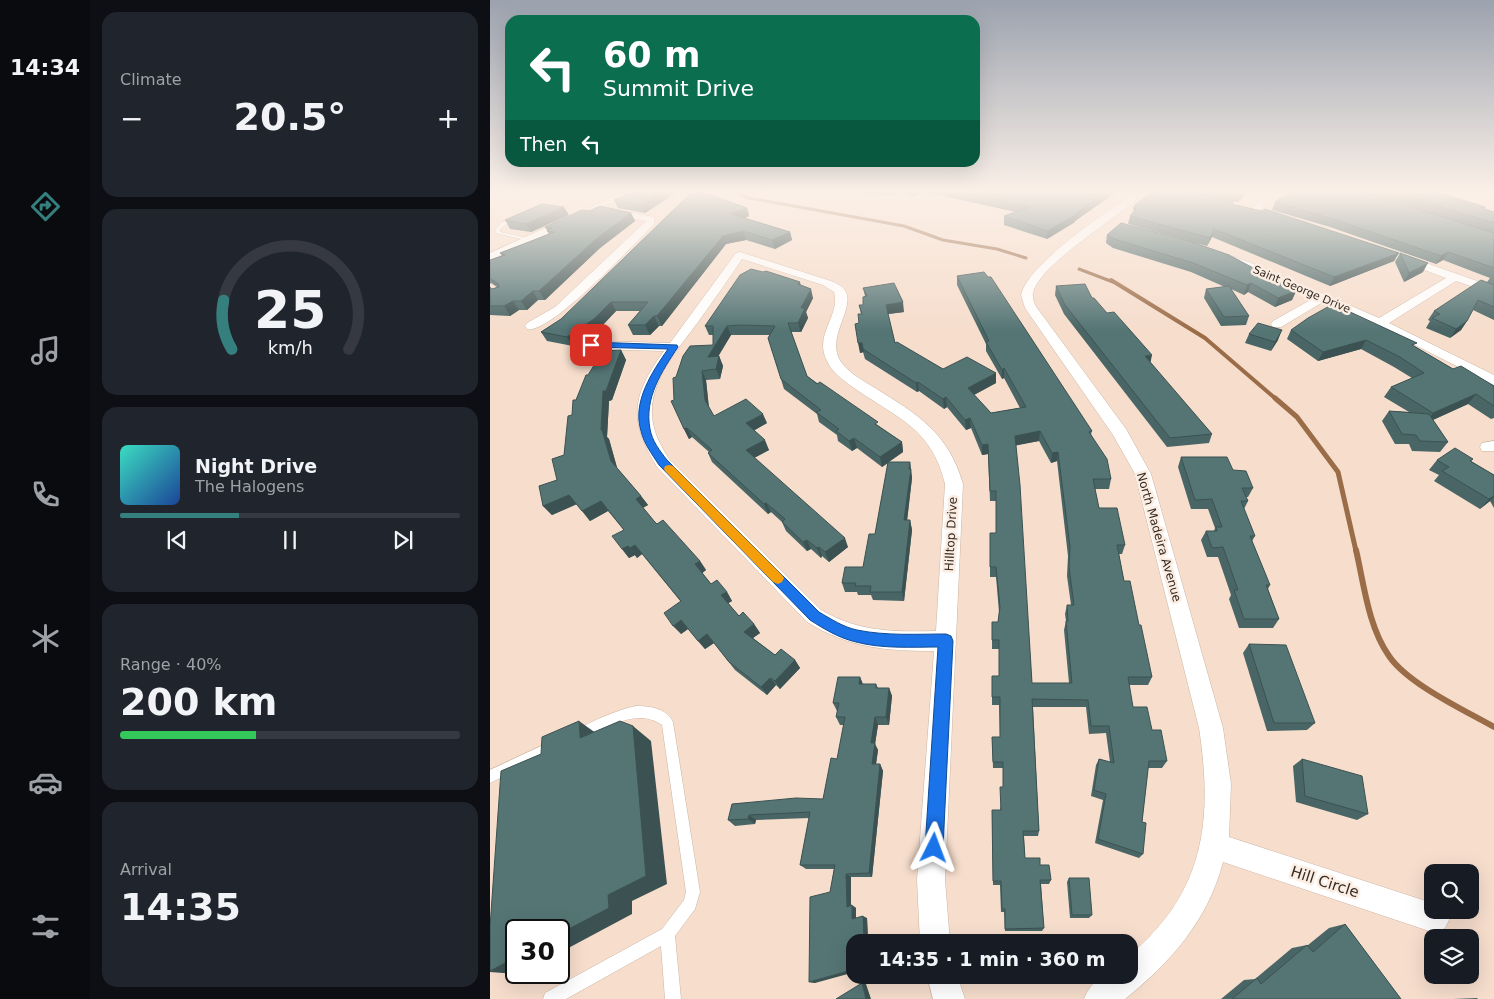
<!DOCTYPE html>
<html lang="en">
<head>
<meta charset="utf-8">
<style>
	body { margin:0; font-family:"DejaVu Sans",sans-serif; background:#20242c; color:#f1f3f6; height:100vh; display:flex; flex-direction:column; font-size:19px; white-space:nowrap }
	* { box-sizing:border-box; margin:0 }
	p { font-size:16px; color:#9ea1a6 }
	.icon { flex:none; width:28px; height:28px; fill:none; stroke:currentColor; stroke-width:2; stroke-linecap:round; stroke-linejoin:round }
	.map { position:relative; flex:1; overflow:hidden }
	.sheet { display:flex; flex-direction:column; gap:12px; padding:12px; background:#0d0f14; width:400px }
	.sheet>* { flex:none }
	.top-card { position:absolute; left:15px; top:15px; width:475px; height:152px; border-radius:15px; box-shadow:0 5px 20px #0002; background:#0b6e4f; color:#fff; overflow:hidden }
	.tools { position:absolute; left:934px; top:864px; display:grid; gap:10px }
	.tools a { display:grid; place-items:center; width:55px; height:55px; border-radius:10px; background:#171b24; box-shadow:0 5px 20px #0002; font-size:25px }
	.speed { position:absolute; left:15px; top:919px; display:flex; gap:10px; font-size:25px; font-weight:700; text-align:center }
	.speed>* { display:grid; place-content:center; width:65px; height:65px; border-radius:50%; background:#171b24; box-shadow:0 5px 20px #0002; line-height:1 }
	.speed .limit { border:2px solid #111; border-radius:8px; background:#fff; color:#111 }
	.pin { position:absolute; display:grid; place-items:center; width:42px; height:42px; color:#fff; margin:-21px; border-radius:10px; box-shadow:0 2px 8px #0006 }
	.me { position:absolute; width:55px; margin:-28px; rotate:3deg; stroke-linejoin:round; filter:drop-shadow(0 0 4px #0008) }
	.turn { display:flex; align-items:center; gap:18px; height:105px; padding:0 15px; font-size:22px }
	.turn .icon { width:65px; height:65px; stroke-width:2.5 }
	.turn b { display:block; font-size:35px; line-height:42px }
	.then { display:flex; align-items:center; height:48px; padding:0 15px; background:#0003; gap:10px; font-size:19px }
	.big { font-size:38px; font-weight:800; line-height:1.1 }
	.sheet .card { flex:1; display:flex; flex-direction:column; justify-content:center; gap:8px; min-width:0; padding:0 18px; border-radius:15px; background:#20242c }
	.sheet .dial { align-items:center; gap:0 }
	.dial svg { height:130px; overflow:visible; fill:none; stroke:#363941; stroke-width:7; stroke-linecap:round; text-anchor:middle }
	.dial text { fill:#f1f3f6; stroke:none }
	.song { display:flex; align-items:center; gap:15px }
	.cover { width:60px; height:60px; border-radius:8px; background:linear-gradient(135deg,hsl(170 70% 55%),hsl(220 70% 35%)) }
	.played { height:5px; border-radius:2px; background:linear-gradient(90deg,#367f7f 35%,#363941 35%) }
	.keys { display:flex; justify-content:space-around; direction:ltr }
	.heat { display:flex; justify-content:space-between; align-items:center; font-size:28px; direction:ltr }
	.charge { height:8px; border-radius:4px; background:linear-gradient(90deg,#34c759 40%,#363941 0) }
	.trip { position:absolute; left:356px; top:934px; width:292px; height:50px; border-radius:15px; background:#171b24; box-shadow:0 5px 20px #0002; font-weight:800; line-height:50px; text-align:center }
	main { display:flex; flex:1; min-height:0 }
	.tab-bar { display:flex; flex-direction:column; width:90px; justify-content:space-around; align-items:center; background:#090b0e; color:#9ea1a6 }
	.tab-bar .icon { width:35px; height:35px }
	.tab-bar .current { color:#367f7f }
	.tab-bar b { font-size:22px; color:#f1f3f6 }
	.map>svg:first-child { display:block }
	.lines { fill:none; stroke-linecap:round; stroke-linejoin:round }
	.stream-far3 { stroke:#9b6c48; stroke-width:3 }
	.stream-far2 { stroke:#9b6c48; stroke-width:4 }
	.stream-far1 { stroke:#9b6c48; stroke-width:5 }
	.stream { stroke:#9b6c48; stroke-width:6 }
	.service-casing { stroke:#ccb5a4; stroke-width:1 }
	.minor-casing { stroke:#ccb5a4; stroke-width:1 }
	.service { fill:#fff; fill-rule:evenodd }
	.minor { fill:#fff; fill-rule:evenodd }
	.wall { fill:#496565; fill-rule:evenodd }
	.shaded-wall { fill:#3c5252 }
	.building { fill:#557575; stroke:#3c5252; fill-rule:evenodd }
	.route { fill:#1a73e8; stroke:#114b97 }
	.slow { fill:#f59e0b }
	.labels { text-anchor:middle; stroke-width:5; stroke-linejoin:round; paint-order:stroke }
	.far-street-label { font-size:11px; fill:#342b24; stroke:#fcede2 }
	.street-label { font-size:12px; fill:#342b24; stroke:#fcede2 }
	.near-street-label { font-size:15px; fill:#342b24; stroke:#fcede2 }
</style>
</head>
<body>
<main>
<nav class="tab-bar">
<b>14:34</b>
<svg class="icon current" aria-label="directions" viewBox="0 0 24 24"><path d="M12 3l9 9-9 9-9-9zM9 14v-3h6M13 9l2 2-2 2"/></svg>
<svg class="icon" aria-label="music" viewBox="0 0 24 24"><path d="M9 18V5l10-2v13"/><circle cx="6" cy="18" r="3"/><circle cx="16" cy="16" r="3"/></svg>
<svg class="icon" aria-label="phone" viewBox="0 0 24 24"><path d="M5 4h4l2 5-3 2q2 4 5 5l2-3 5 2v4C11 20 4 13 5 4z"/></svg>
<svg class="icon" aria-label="climate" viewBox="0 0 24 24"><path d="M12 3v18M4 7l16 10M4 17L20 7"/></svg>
<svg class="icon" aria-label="car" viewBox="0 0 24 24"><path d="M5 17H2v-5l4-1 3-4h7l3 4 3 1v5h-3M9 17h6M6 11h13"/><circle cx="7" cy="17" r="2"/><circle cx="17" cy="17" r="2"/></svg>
<svg class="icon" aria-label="filters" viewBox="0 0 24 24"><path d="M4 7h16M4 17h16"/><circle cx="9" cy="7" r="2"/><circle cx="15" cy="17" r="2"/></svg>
</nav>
<section class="sheet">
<div class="card"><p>Climate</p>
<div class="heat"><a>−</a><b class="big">20.5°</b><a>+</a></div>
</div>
<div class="card dial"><svg viewBox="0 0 100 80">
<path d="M14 69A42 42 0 1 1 86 69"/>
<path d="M14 69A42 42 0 0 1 9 39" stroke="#367f7f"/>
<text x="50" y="56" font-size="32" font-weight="700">25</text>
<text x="50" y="72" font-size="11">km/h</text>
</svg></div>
<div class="card">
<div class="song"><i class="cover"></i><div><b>Night Drive</b><p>The Halogens</p></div></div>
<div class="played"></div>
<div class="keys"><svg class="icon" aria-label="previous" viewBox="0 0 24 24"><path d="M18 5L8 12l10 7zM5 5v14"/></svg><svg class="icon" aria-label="pause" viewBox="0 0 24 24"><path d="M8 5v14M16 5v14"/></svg><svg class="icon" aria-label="next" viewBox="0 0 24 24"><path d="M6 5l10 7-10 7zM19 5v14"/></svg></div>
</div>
<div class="card"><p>Range · 40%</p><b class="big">200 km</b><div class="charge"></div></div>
<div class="card"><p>Arrival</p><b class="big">14:35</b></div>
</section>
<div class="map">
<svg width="1004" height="999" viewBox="0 0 1004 999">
	<rect width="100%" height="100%" fill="#f6ddcc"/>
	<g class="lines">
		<g class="stream-far3">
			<path d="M238,190L259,198L414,226L453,240L507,249L536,258"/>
			<path d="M589,269L623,282"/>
		</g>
		<path class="stream-far2" d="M621,280L715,338L786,399"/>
		<path class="stream-far1" d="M785,398L807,417L848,472L866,551"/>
		<path class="stream" d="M866,550C874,584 878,626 899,656C918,684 974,710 1004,727"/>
		<defs>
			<g id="service">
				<path d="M26,217L28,218V219L15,225L10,229V232L41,239V241L5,233L6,229L11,223Z"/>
				<path d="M146,706C158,706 177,708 183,722L210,892L205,909L185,936L191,999H175L171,946L76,999H53L55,993L172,929L194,900L196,892L172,725C145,706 115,730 90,740L86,738L84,734L86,730C105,720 124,711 146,706Z"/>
				<path d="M62,741L66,743L68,747L66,751L0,783V770Z"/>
			</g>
			<g id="minor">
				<path d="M139,190H150L113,207L164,217V224C145,243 60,335 37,329L35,326L37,323L65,307L156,221L103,211L98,208Z"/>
				<path d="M648,190H657C635,214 549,263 543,293C542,298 544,303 547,308L636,429L661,474L733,728L741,784L739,837L942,903V910H956L960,918L955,928L945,933L733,862C718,920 681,962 635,999H594C605,974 616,975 640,975V955C715,892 723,820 709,728L645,474L623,435L535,308L531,295C538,263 620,210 648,190Z"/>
				<path d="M778,190H786L769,212H763L761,210Z"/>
				<path d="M77,218L82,221L80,223L0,260V253Z"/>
				<path d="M885,245L1004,287V294L966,281L899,323L1004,375V385L923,344L833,302L791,327H783L781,324L783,321L824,298L736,259L741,256L759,262L889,318L956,278L881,250L880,248L881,246Z"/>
				<path d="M250,252L341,281C345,283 351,285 354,289C368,307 334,337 351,362C359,373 373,381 385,388C428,415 458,432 473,484L455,880L460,942H430L427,880L444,651C396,651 359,648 317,622L167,467C138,419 142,395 174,351L101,349L94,345L101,341L180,343L246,253ZM252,259L333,285L344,292C351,316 323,334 337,361C343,374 356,382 367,390C409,419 442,429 455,484L446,631C403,632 369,632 331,610L179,459C170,445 162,430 162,413C161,378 189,348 208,322C223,301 238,280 252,259Z"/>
				<path d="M1004,441V451H992L990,447L992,443Z"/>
				<path d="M437,975H467L475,999H443Z"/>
			</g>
		</defs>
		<use href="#service" class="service-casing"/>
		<use href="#minor" class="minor-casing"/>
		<use href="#service" class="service"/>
		<use href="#minor" class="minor"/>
	</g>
	<g class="wall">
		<path d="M147,190H182L184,194L155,213L128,208L124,200Z"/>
		<path d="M337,190H407L404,196Z"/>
		<path d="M408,190H629L585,221V222L557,239L514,225V216L526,212L435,192L423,196Z"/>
		<path d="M690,190H759L748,202Z"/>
		<path d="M802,190H866L929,209L868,190H940L994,209L1004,212V320L983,310L977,321L971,330L960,338L936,328L940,321L938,320L944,311L997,282L1000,278L953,260L946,264L840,227L782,210L785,202L801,191Z"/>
		<path d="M669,192L744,201L743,204L909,253L904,261L840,286L722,237L717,246L638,224L640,216L643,213L645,205Z"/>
		<path d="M257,208L259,216L255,218L300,232L302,240L285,249L256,240L236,244L172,326H169L160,335H143L138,325L150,311H126L109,329L83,346L57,341L51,332Z"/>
		<path d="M99,211L141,213L145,221L110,248L55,300H48L37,310H29L20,316L0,315V287L2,289L7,287L1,283L0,284V260L12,256L10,253L59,234L55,227Z"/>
		<path d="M79,215L41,232L20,229L15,220Z"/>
		<path d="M617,235L806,291L802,300L785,307L758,292L754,295L741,289L759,316L756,325L731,326L714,298L716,289L735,287L701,272L623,248L616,243Z"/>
		<path d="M910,253L933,272L914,282L905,262Z"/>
		<path d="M467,276L602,431L601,434L621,479L619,489H605L609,508L635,545L632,554H629L634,581L662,677L658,685H639L643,707L662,730L677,761L672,768H658L652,822L653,854L649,858L605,843L613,800L601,796L606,765L609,759L620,762L616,733L599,734L596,707H543L549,831L548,836H534L535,858L550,865L561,880L559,884H551L554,928L552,931H515L514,912H511L510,885H503L502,810H510L513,787V768H503L502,737H510L509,705H502V676H509V649H502V622H508L509,612L506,577H500V533H506V501H500L498,454L492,455L481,428L476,430L457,407L454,409L429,391L427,392L375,359L373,352L370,353L369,323L371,314L369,305H373L375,296L373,288L414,312L398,314L405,343L453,369L506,383L484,395L501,413L530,408L514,378L512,379L496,351V344L467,285ZM549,441L561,463L567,461L578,556L577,576L581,605H577L575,614L576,621L574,630L579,683H542L526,445Z"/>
		<path d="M310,282L311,286L323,298L316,312L318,318L311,332H301L317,376L412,442L413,452L398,462H420L422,478L417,520H420L422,530L414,601L383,600L381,595H368L367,592H355L352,583L373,567L385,534L398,463L392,467L367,448L362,451L348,441L347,435L329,422L327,414L294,389L278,338L280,335H241L228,356H229L233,366L230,379L216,380L219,408L224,416L277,423L264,430L279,450L264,458L358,547L339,562L332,556L331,558L321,549L317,551L296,531L292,522L281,512L278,514L222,462L218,453L219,452L202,437L199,439L194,429L184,400L186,377L223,345V335H219L215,326Z"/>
		<path d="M566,286L602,298L660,363L722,434L719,443L677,447L574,314L565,295Z"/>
		<path d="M801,330L924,346L963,369L1004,386V418L1001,419L978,404L943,420L958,442L950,452L922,451L919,444H905L892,421L899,411L919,412L894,397L901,387L922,378L904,367L871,349L828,361L797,339Z"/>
		<path d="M759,334L788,340L781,351L755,343Z"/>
		<path d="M131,350L136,360L122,400L119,401L117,437L119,439L127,468L151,496L158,505L153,508L164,521L210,561L216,570L212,573L221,584L237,592L242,601L238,603L249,616L264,624L270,633L263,638L285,655L305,660L310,668L290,689L286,685L277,695L245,670L224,643L215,649L198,629L191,634V602L152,554L147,558L145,555L139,558L132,549L134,530L118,511L100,521L87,504L62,515L53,506L67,480L74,455L82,415L86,400L98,375Z"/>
		<path d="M691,457L743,470L763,488L758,497H756L758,501L754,509L765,536L762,541L780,585L778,589L789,619L783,628H749L739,599L741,595L728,557H717L711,540L716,531H724L725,528L718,509H701L688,467Z"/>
		<path d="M983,459L981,461L1004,475V508L1000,501L990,509L944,481L949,475L939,470L947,460Z"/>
		<path d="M759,644L825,723L817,730L777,731L753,653Z"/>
		<path d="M370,677L373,684H386L388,688H399L402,696L399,725H388L385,744L388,750L386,764H390L393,771L382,877H361V905L366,908V918H377L378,940L375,941V942H365L325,983L319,982L340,892L344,869H316L310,865L319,818L266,820L265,824L245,826L238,820L242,804L333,799L347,759L354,725H350L346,717L348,711H347L343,703Z"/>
		<path d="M812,759L878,814L867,820L806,802L803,766Z"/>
		<path d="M579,878L602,915L599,918H580L577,882Z"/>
		<path d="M855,924L911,999H731L754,980L765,979L802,948L817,945H818L839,928Z"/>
		<path d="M987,998L988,999H963Z"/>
	</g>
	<g class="shaded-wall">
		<path d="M175,190H182L184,194L155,213L152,205Z"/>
		<path d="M403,190H407L404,196Z"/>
		<path d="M423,190H434L435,192L423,196Z"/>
		<path d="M619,190H629L585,221V222L557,239L558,231L585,214Z"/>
		<path d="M754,190H759L748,202L751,194Z"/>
		<path d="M74,207L79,215L41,232L36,224Z"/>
		<path d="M257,208L259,216L244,222L241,214Z"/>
		<path d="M141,213L145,221L110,248L55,300L49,291L105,240Z"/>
		<path d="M724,229L722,237L717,246L720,238Z"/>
		<path d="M253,231L256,240L236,244L172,326L167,316L233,236Z"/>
		<path d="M300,232L302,240L285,249L282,240Z"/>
		<path d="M958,252L953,260L946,264L951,256Z"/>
		<path d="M909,253L904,261L840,286L844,277Z"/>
		<path d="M938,263L933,272L914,282L919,273Z"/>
		<path d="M761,283L758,292L754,295L757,285Z"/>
		<path d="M321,289L323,298L316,312L318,318L311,332L308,323L311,308Z"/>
		<path d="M43,291L48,300L37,310L31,301Z"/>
		<path d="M806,291L802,300L785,307L788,298Z"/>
		<path d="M23,301L29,310L20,316L14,306Z"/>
		<path d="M121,302L126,311L109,329L83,346L77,337Z"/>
		<path d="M413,302L414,312L398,314L396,305Z"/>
		<path d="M164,316L169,326L160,335L155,325Z"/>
		<path d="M977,321L971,330L960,338L966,329Z"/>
		<path d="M237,326L241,335L222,367L218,357Z"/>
		<path d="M792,330L788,340L781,351L785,342Z"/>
		<path d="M876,340L871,349L828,361L833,352Z"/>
		<path d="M368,343H372L374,352L370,353Z"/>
		<path d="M131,350L136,360L122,400L119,401L117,437L119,439L128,471L121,461L111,430L113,391Z"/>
		<path d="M662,355L660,365L655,356Z"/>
		<path d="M229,356L233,366L230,379L226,369Z"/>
		<path d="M514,368V378L512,379V370Z"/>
		<path d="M212,371L216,380L219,409L215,400Z"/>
		<path d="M506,373V383L478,398V388Z"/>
		<path d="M428,382L429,391L427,392L426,383Z"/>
		<path d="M986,394L978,404L936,423L943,413Z"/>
		<path d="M456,397L457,407L454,409L453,399Z"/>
		<path d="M273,414L277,423L260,433L256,423Z"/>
		<path d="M480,418L481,428L476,430L475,420Z"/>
		<path d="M197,428L202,437L199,439L194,429Z"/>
		<path d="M550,431L549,441L524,446L525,436Z"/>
		<path d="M364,438L367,448L362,451L359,441Z"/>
		<path d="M275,440L279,450L260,460L256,450Z"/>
		<path d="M412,442L413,452L392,467L390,457Z"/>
		<path d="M498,444V454L492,455V445Z"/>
		<path d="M568,452L567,461L561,463L562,453Z"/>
		<path d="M420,462L422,478L416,530L414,520Z"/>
		<path d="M79,495L87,504L62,515L53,506Z"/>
		<path d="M151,496L158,505L152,508L146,499Z"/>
		<path d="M1004,496V497L1000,501L990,509L999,499Z"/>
		<path d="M111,501L118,511L100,521L92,511Z"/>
		<path d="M276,503L281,512L278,514L274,504Z"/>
		<path d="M420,520L422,530L414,601L412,592Z"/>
		<path d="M355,538L358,547L339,562L335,552Z"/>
		<path d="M317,540L321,549L317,551L313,542Z"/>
		<path d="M145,545L152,554L147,558L140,548Z"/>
		<path d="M138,546L145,555L139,558L132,549Z"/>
		<path d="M329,547L332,556L331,558L327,548Z"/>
		<path d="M210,561L216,570L211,574L205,564Z"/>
		<path d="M237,592L242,601L237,604L231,595Z"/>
		<path d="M191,620L198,629L191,634L183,626Z"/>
		<path d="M264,624L270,633L260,640L254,632Z"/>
		<path d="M217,634L224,643L215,649L208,641Z"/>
		<path d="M305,660L310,668L290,689L285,681Z"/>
		<path d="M370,677L373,685L369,684Z"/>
		<path d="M280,678L286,685L277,695L271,687Z"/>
		<path d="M399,688L402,696L399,725L396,717Z"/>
		<path d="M385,717L388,725L385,744L388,750L385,771L382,764L381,743Z"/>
		<path d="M89,721L110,736L90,738Z"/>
		<path d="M143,726L161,741L177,884L142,901V914L69,953V934L118,895Z"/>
		<path d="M390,764L393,771L382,877L379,873Z"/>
		<path d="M259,815L266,820L265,824L258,819Z"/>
		<path d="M356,874L361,877V910L357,907Z"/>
		<path d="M362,905L366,908V921L362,919Z"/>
		<path d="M373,916L377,918L378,940L375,941V942H371Z"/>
		<path d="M26,957V972H33L29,974L0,972V971Z"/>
		<path d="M365,969V972L325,983L319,982Z"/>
		<path d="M372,983L376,984L381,999H376Z"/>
	</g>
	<g class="building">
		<path d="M147,190H175L152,205L124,200Z"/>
		<path d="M462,190H619L585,214H586L558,231L514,216L540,207Z"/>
		<path d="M672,190H690L744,201L741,204L772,211L775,209L909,253L844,277L724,229L720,238L640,216L646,209L643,208L646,206L645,205L663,191L669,192Z"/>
		<path d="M731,190H754L751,194Z"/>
		<path d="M804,190H866L1004,233V268L958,252L951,256L843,219L785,202Z"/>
		<path d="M896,190H940L995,207L992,208L1004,212V223Z"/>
		<path d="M203,191L220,195L257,208L241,214L300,232L282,240L253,231L233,236L167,316H164L155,325H138L158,302H121L104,319L77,337L51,332L71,319Z"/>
		<path d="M52,204L74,207L36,224L15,220Z"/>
		<path d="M110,206L141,213L105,240L49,291H43L31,301H23L14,306H0V287L2,289L9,287L8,284L0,278V260L15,255L10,253L65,232L57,231L62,228L55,227L92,210L99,211Z"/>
		<path d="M631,223L702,242L739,255L806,291L788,298L761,283L757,285L703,263L624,239L617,235Z"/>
		<path d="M910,253L938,263L919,273Z"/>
		<path d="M261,269L273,272L276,271L310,282L308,284L321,289L311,308H315L308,323H298L317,376L327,384L330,382L388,422L385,424L412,442L390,457L364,438L359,441L346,431L349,429L326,412L331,410L291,379L278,338L285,326L249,325L237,326L218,357L229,356L226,369L212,371L215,400L224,416L256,399L273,414L256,423L275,440L256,450L355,538L335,552L329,547L327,548L317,540L313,542L292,522L295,519L276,503L274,504L218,453L222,450L197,428L194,429L181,401L184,400L183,378L186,377L193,356L200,346L223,345V326H215L250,275Z"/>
		<path d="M494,272L498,277H501L602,431L599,432L617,459L621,479H603L609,508H627L635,545H627L634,581H640L649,625H651L662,677H638L643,707H657L662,730H671L677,761H659L652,822L656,823L653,854L608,839L616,794L604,790L609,759L624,763L619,726H601L598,700L542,699L549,831H533L535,858H550V865H559L561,880H550L554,928L515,929V909H512L511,881H503L502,810H511L510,787H513V762H503L502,737H510V697H502V676H509V640H502V622H508L510,607L506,567H500V533H506V491H500L498,444L492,445L480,418L475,420L456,397L453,399L428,382L426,383L373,349L372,343H368L365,324L369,323L368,314H372L369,305H373V297L377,296L373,288L404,283L413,302L396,305L405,343L407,342L453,369L477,357L506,373L478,388L501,413L536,407L514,368L512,370L496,342L499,341L467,276ZM550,431L562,453L568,452L580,547L579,567L584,605H577L578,621H576L582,683H542L530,485L525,436Z"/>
		<path d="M991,280L1004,285V307L988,300L977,321L966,329L942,318L950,314L944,311Z"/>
		<path d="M595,284L602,298H604L617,313L624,312L662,355L655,356L722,434L680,438L575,305L566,286Z"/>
		<path d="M739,286L759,316L734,317L716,289Z"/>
		<path d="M843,304L927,343L922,345L963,369L971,366L1004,386V406L986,394L943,413L901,387L934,373L910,357L876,340L833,352L801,330L818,318Z"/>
		<path d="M768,323L792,330L785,342L759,334Z"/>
		<path d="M131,350L116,391H113L111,430H112L121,461L151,496L146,499L164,521L167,524L173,520L210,561L205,564L221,584L227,580L237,592L231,595L249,616L253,612L264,624L254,632L285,655L291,649L305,660L285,681L280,678L271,687L239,662L217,634L208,641L191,620L183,626L174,613L191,601L145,545L140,548L138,546L132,549L122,536L134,530L111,501L92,511L79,495L53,506L49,486L67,480L62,459L74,455L78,416L82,415L83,400H86L96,375H98L113,351Z"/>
		<path d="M899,411L939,414L958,442L930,441L926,435L912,434Z"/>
		<path d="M965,448L983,459L980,461L1004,475V496L999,499L952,471L959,467L947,460Z"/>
		<path d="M691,457H737L743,470L756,471L763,488H752L758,501H751L765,536H760L780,585H776L789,619H754L744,590H748L733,547L722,548L716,531H727L726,527H732L722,499L705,500Z"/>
		<path d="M398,462H420L419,469H421L414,520H420L412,592H380L381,586H365L366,583H352L355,567H373L379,534H385Z"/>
		<path d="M759,644L796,645L825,723H784Z"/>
		<path d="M348,677H370L369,684H386V688H399L396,717H385L381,743H385L382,764H390L379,873L356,874L357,907L362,905V919L373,916L374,938L371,939V942H365V969L319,982L320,897L340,892L345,865H310L320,812L259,815L258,819L238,820L242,804L306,798L333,799L341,758L347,759L355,717H346L349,703H343Z"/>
		<path d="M89,721L90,738L130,721L143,726L156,876L118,895L119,908L69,934V930H26V957L0,971V927L11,771L51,754L52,737Z"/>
		<path d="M812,759L872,776L878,814L815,796Z"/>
		<path d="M579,878H599L602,915H582Z"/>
		<path d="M855,924L911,999H742L767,978L771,984L817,945L823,952Z"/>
		<path d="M372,983L376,999H346Z"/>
	</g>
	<linearGradient id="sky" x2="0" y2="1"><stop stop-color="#9ba2ae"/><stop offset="0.58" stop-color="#fbf0e8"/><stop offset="1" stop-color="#fbf0e8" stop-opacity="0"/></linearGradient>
	<rect width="1004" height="330" fill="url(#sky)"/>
	<path class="route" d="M101,342L187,345L188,347C172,371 154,398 160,429C162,441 170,451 177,460L329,612C341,619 353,627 367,630C396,636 427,634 456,634L461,636L463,641L453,848L450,854L444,857L438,854L435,848L448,647C422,647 392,649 366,642C349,638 334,629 320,620L169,465C162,454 154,444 151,431C142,402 162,372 178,349L98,347V343Z"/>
	<path class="slow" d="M179,465L183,466L292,575L294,578L292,582L288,584L283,582L175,471L174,469L175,466Z"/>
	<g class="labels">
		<g class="far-street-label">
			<text transform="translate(812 289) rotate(23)" y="4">Saint George Drive</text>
		</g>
		<g class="street-label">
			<text transform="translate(461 534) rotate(-87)" y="4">Hilltop Drive</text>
			<text transform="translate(669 537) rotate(74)" y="4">North Madeira Avenue</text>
		</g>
		<g class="near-street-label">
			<text transform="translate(835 882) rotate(18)" y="5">Hill Circle</text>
		</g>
	</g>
</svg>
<div class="tools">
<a><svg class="icon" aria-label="search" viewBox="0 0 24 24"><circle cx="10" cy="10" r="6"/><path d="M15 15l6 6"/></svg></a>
<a><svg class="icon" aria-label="layers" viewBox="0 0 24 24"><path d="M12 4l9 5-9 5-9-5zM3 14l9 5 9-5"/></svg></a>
</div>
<div class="speed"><div class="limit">30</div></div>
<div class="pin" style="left:101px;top:345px;background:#d93025"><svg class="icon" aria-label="arrive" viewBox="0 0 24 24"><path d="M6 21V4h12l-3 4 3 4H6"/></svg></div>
<svg class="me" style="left:444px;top:848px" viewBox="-20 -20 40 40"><path d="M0-17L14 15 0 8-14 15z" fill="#1a73e8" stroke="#fff" stroke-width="4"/></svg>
<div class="trip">14:35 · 1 min · 360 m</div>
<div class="top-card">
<div class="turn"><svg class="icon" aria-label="left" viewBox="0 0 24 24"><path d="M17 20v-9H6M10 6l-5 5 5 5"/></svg><div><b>60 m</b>Summit Drive</div></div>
<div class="then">Then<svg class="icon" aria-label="left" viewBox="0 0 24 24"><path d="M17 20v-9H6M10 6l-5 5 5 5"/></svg></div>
</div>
</div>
</main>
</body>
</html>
